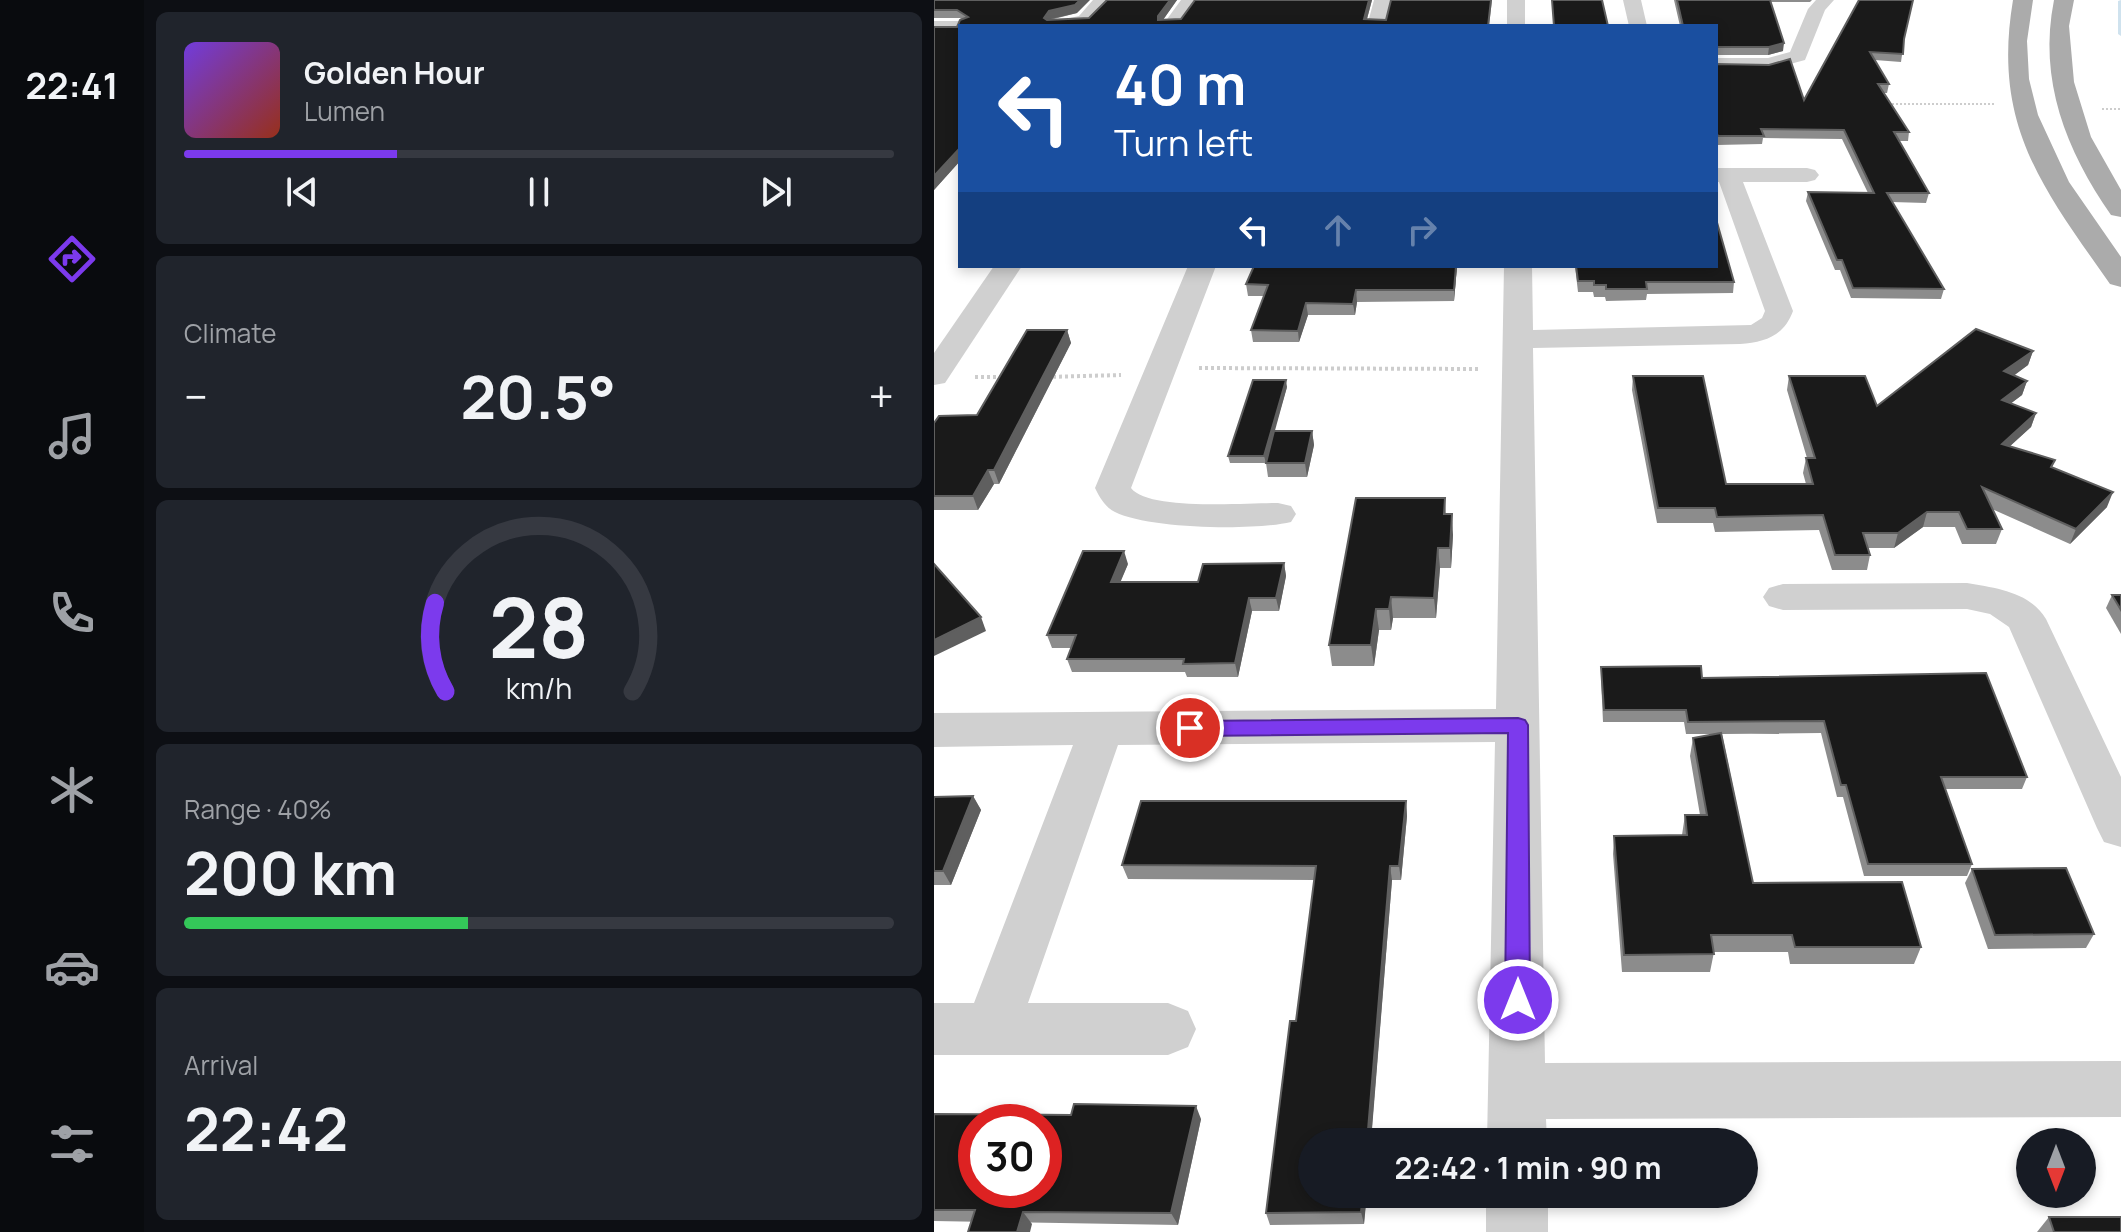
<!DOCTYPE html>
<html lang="en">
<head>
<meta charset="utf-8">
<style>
	body { margin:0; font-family:Manrope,sans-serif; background:#20242c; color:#f1f3f6; height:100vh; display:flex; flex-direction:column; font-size:30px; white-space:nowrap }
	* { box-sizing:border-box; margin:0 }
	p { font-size:26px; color:#9ea1a6 }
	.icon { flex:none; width:44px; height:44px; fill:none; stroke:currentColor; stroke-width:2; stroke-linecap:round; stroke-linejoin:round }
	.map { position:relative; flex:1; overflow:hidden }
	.panel { display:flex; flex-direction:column; gap:12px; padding:12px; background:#0d0f14; width:790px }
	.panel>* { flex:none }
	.top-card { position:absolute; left:24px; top:24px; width:760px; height:244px; border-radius:0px; box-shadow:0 4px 12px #0003; background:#1a4fa0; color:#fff; overflow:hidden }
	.needle { width:52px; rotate:180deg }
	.controls { position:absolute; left:1082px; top:1128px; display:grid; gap:16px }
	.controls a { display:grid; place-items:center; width:80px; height:80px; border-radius:50%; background:#171b24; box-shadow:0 4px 12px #0003; font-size:40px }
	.speed { position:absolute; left:24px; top:1104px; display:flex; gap:16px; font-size:40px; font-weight:700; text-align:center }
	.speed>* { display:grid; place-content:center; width:104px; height:104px; border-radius:50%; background:#171b24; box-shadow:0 4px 12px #0003; line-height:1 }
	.speed .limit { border:12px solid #d22; background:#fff; color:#111 }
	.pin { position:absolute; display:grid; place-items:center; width:68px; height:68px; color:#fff; margin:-34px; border:4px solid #fff; border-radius:50%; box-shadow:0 2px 8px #0007 }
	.me { position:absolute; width:88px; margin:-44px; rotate:0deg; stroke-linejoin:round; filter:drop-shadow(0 0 6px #0008) }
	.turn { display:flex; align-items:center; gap:28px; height:168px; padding:0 24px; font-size:36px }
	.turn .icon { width:104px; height:104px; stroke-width:2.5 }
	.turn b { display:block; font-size:56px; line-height:68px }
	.lanes { display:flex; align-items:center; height:76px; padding:0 24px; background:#0003; justify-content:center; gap:40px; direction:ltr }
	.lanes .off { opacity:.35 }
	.big { font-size:60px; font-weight:700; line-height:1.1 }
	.panel .card { flex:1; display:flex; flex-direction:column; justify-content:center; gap:12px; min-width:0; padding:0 28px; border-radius:12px; background:#20242c }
	.panel .dial { align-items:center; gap:0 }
	.dial svg { height:208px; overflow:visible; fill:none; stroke:#363941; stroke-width:7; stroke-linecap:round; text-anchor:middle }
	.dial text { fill:#f1f3f6; stroke:none }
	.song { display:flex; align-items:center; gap:24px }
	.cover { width:96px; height:96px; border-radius:12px; background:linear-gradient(135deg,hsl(260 70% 55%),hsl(10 70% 35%)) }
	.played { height:8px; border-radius:4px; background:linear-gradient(90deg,#7c3aed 30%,#363941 30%) }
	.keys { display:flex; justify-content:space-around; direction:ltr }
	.heat { display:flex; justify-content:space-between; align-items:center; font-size:44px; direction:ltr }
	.charge { height:12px; border-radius:6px; background:linear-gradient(90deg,#34c759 40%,#363941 0) }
	.trip { position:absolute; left:364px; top:1128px; width:460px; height:80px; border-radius:40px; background:#171b24; box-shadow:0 4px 12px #0003; font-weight:700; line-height:80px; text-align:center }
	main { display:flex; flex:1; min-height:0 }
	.dock { display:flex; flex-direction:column; width:144px; justify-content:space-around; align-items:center; background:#090b0e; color:#9ea1a6 }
	.dock .icon { width:56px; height:56px }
	.dock .current { color:#7c3aed }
	.dock b { font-size:36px; color:#f1f3f6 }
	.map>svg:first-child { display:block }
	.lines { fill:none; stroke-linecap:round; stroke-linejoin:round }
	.stream { fill:#cfe2ee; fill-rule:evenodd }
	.path-far1 { stroke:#cdcdcd; stroke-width:2; stroke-dasharray:2 2; stroke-linecap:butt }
	.path { stroke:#cdcdcd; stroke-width:4; stroke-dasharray:3 3; stroke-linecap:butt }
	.street { fill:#d0d0d0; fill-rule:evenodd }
	.primary { fill:#ababab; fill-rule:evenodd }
	.wall { fill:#8c8c8c }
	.shaded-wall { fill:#5f5f5f }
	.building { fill:#1a1a1a; stroke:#5f5f5f; stroke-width:2; fill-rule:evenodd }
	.route { fill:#7c3aed; stroke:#51269a; stroke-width:2 }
</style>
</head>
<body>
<main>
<nav class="dock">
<b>22:41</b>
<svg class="icon current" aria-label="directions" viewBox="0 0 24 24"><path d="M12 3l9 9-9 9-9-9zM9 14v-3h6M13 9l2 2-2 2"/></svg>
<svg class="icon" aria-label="music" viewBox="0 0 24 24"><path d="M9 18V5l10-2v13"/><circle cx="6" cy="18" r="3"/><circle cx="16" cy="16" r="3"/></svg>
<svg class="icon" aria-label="phone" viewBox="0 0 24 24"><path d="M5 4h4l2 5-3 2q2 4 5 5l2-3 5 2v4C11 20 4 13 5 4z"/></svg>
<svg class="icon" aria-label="climate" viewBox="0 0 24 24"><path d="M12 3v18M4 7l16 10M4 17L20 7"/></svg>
<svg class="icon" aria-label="car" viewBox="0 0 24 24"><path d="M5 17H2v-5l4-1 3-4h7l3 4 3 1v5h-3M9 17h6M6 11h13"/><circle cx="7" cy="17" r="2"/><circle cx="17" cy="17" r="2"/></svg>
<svg class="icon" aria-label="filters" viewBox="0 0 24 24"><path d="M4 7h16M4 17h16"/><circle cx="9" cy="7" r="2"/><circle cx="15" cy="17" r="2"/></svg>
</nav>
<section class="panel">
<div class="card">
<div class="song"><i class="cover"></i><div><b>Golden Hour</b><p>Lumen</p></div></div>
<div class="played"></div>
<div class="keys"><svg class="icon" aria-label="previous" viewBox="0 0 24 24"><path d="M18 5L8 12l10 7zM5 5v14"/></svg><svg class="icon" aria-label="pause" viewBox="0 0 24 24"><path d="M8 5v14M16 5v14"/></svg><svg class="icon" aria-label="next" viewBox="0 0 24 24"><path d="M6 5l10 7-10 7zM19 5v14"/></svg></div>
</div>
<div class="card"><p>Climate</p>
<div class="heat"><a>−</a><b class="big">20.5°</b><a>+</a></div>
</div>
<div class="card dial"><svg viewBox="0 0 100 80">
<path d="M14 69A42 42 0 1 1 86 69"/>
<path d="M14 69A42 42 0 0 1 10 35" stroke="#7c3aed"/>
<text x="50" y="56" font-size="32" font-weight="700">28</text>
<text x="50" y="72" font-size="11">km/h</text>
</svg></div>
<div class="card"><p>Range · 40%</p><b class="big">200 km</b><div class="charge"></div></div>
<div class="card"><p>Arrival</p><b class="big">22:42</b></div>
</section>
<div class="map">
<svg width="1187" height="1232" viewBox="0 0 1187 1232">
	<rect width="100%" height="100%" fill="#fff"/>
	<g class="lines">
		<path class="stream" d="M1187,0V36L1184,34V1Z"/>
		<g class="path-far1">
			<path d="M950,104H1060"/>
			<path d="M1168,109H1187"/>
		</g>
		<g class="path">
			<path d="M265,368L547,369"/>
			<path d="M41,377H71"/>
			<path d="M113,377L187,375"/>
		</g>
		<g class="street">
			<path d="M159,0H178L157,24L115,26L118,22L145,16Z"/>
			<path d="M247,0H265L246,26H228Z"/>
			<path d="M440,0H458L451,26H433Z"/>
			<rect x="573" y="0" width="18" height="26"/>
			<path d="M689,0H707L713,26H695Z"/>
			<path d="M882,0H900L891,10L871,60L834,70H782V58H834L856,52L874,9Z"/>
			<path d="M0,21H26L34,26H26V33H0Z"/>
			<path d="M782,168H873L881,170L885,175L881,180L873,182H809L859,311C850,336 831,342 806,344L599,348L611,1063L1187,1061V1117L612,1119L613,1142H553L561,742L184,745L94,1003H234L254,1011L262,1029L254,1047L234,1055H0V1003H40L139,745L0,747V713L562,709L570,266H598L599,330L817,325L828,318L831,311L785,182H782Z"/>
			<path d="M60,266H88L11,383L0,385V353Z"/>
			<path d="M254,266H282L197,488C214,511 314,503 344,503L357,506L362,514L357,522C320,531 215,529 181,512C171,507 166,498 161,488Z"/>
			<path d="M1033,583C1062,588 1096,592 1112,619L1187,777V847L1170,842L1163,828L1075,627L1056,614L1033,609L849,610L835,606L829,597L835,588L849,584Z"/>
			<rect x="552" y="1194" width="62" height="38"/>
		</g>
		<g class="primary">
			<path d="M1079,0H1099L1093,41L1095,79L1104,115L1135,182L1187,257V287L1176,284C1108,187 1058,125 1079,0Z"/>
			<path d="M1120,0H1140L1135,26L1140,82L1157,137L1187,190V217L1177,215C1132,150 1104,80 1120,0Z"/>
		</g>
	</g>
	<g class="wall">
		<path d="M0,0L143,13L116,20L155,18L173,0H243L229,20L247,19L438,0L433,19L452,20L457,0H558L555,26H26V161L0,190V27H23L28,20L26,18H0Z"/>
		<path d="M740,0H878L876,2H836L849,51L834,55H782V26H746Z"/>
		<path d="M925,0L970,41L967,62L941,60L955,84L953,93H949L975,132L974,141H965L995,193L992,203L958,202L1010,289L1007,299L917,298L906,270H901L872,201L874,192L934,193L908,139L829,138L828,144L783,145L782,143V64L870,100Z"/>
		<path d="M319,266H523L520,301L423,302L421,315H374L365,342H319L317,330L330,296H314L312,284L319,268Z"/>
		<path d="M641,266H782L800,282L799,293L713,294L712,300L672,301L671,297H660L659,292H644Z"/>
		<path d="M133,330L137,343L65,484H60L44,510H0V423L43,415Z"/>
		<path d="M1099,351L1094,365L1080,375L1093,381L1088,395L1077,403L1102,413L1097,427L1076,446L1121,460L1118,467L1173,507L1136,544L1058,509L1068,529L1062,544H1028L1021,527H989L960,548H934L936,555L933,570H898L885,530L781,532L779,523H723L698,390L699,376L792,484H872L869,473L872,458H873L853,390L855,376L943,406Z"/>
		<path d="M353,387L340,431H378L380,445L373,477H334L332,463H296L294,456Z"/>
		<path d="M511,498L512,514L519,535L517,568H506L502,618H459L457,630H445L440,666H398L395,645Z"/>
		<path d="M350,563L352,576L345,611H318L304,677H253L251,672H138L133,659L137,648H118L113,635L194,564L186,582H264Z"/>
		<path d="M1178,595H1187V634L1172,608Z"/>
		<path d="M667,667L768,678L1093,777L1088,789H1011L1038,864L1033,876H930L909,797H903L887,733L788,734L819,883L987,947L980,964H856L854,952H780L776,972H688L679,854L680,836L748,835L751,815H766L756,756L759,738L780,734H752L750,722H669L667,679Z"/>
		<path d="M39,796L47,810L17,885H0V797Z"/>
		<path d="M472,801L473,816L467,880H458L430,1224L336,1225L332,1213L362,1021L380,880L194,879L188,865Z"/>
		<path d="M1038,869L1160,934L1152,948L1054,949L1031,883Z"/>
		<path d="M0,1114L267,1119L244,1225L0,1221Z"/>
		<path d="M1115,1217L1187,1232H1103Z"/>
	</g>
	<g class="shaded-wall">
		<path d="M146,0H156L143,13L117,19L112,26L110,18L115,11Z"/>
		<path d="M236,0H243L226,24L224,16Z"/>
		<path d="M435,0H438L431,26L430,19Z"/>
		<path d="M850,43L849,51L834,55L835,47Z"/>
		<path d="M26,148V161L0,190V176Z"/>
		<path d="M522,266H523L520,301V290Z"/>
		<path d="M422,290L423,302L421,315L419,304Z"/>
		<path d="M372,303L374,315L365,342L364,331Z"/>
		<path d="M133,330L137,343L65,484L60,470Z"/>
		<path d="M1099,351L1094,365L1066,386L1070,371Z"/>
		<path d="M352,380L353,387L332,463L330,456Z"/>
		<path d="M1093,381L1088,395L1063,414L1068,400Z"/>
		<path d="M1102,413L1097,427L1063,458L1068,444Z"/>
		<path d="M378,431L380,445L373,477L371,463Z"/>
		<path d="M54,470L60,484L44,510L39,496Z"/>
		<path d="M1179,492L1173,507L1136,544L1142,529Z"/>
		<path d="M993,512L989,527L960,548L964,533Z"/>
		<path d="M518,514L519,535L517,568L516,548Z"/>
		<path d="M504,548L506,568L502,618L500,598Z"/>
		<path d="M190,551L194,564L181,595L177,582Z"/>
		<path d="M350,563L352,576L345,611L342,598Z"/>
		<path d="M457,597L459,618L457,630L455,609Z"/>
		<path d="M315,598L318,611L304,677L301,663Z"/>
		<path d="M442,609L445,630L440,666L437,645Z"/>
		<path d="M47,617L52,631L0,656V640Z"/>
		<path d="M39,796L47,810L17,885L9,871Z"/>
		<path d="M472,801L473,816L467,880L465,866Z"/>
		<path d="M456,866L458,880L437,1142H433Z"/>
		<path d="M262,1106L267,1119L244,1225L237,1213Z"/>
		<path d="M429,1194H433L430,1224L427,1212Z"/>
		<path d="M89,1212L98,1224L96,1232H83Z"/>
	</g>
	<g class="building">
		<path d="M0,0H146L141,5L115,11L110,18L113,20L155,18L173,0H236L224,16V20L247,19L261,0H435L430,19L452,20L457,0H557L554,26H26V148L0,176V27H23L26,20L34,17L23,10H0Z"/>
		<path d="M618,0H668L674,26H620Z"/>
		<path d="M743,0H836L850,43L835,47H783L782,51V26H749Z"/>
		<path d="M925,0H979L970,39L969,54L936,52L955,84H944L975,132H960L995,193H953L1010,289L919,288L908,260H903L874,192L940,193L910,130L827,129L830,136H784L782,132V64L835,65L856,59L870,100Z"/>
		<path d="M782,219L800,282H712L713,289H672V285H660V281H644L642,266H782Z"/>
		<path d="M320,266H522L520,290H422L419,304L372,303L364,331L317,330L334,285L312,284Z"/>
		<path d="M1042,329L1099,351L1070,371L1093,381L1068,400L1102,413L1068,444L1121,460L1117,467L1179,492L1142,529L1048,487L1068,529H1033L1025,512H993L964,533H929L936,555H901L889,515L783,517L781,508H724L699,376H769L792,484H879L872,458H881L855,376H931L943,406Z"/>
		<path d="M93,330H133L60,470H54L39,496H0V423L5,416L43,415Z"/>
		<path d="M319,380H352L330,456H294Z"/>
		<path d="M340,431H378L371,463H332Z"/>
		<path d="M422,498H511L510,514H518L516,548H504L500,598L457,597L455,609H442L437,645H395Z"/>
		<path d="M149,551H190L177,582H264L269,564L350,563L342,598H315L301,663L249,664L250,659H133L142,635H113Z"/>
		<path d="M0,564L47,617L0,640Z"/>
		<path d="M1178,595H1187V610Z"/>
		<path d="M767,666L768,678L1052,673L1093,777H1007L1038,864H934L912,785H907L890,721L754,722L752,710H670L667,667Z"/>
		<path d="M787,733L819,883L968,882L987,947H861L858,935H777L780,954L690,955L680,836L753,835L751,815H773L759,738Z"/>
		<path d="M39,796L9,871H0V797Z"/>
		<path d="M207,801H472L465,866H456L433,1142H378V1194H429L427,1212L332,1213L356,1021H362L382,866L188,865Z"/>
		<path d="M1132,868L1160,934L1061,935L1038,869Z"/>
		<path d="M140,1104L262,1106L237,1213L89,1212L83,1232H34L41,1210H0V1114L137,1115ZM42,1122H110V1190H42Z"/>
		<path d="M1115,1217H1187V1232H1120Z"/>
	</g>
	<path class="route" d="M584,718L591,720L594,725L596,1000L593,1008L584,1011L575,1008L571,1000L574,733L256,736L249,734L246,728L249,723L256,721Z"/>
</svg>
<div class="controls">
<a><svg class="needle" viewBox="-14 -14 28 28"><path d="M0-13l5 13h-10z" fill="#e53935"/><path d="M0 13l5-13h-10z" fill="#9ea1a6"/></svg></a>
</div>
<div class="speed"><div class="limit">30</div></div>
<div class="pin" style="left:256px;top:728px;background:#d93025"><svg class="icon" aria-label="arrive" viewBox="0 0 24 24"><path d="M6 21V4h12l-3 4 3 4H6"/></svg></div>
<svg class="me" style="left:584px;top:1000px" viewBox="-20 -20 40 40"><circle r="17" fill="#7c3aed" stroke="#fff" stroke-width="3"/><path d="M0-11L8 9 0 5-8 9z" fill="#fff"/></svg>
<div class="trip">22:42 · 1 min · 90 m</div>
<div class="top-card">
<div class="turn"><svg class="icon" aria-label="left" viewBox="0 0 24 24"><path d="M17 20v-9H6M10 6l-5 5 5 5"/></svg><div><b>40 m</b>Turn left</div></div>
<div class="lanes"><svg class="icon" aria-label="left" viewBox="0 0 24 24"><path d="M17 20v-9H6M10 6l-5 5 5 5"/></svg><svg class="icon off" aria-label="ahead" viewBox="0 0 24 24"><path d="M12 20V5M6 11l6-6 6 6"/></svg><svg class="icon off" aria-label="right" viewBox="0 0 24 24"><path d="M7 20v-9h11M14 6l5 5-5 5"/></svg></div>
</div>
</div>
</main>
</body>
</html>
